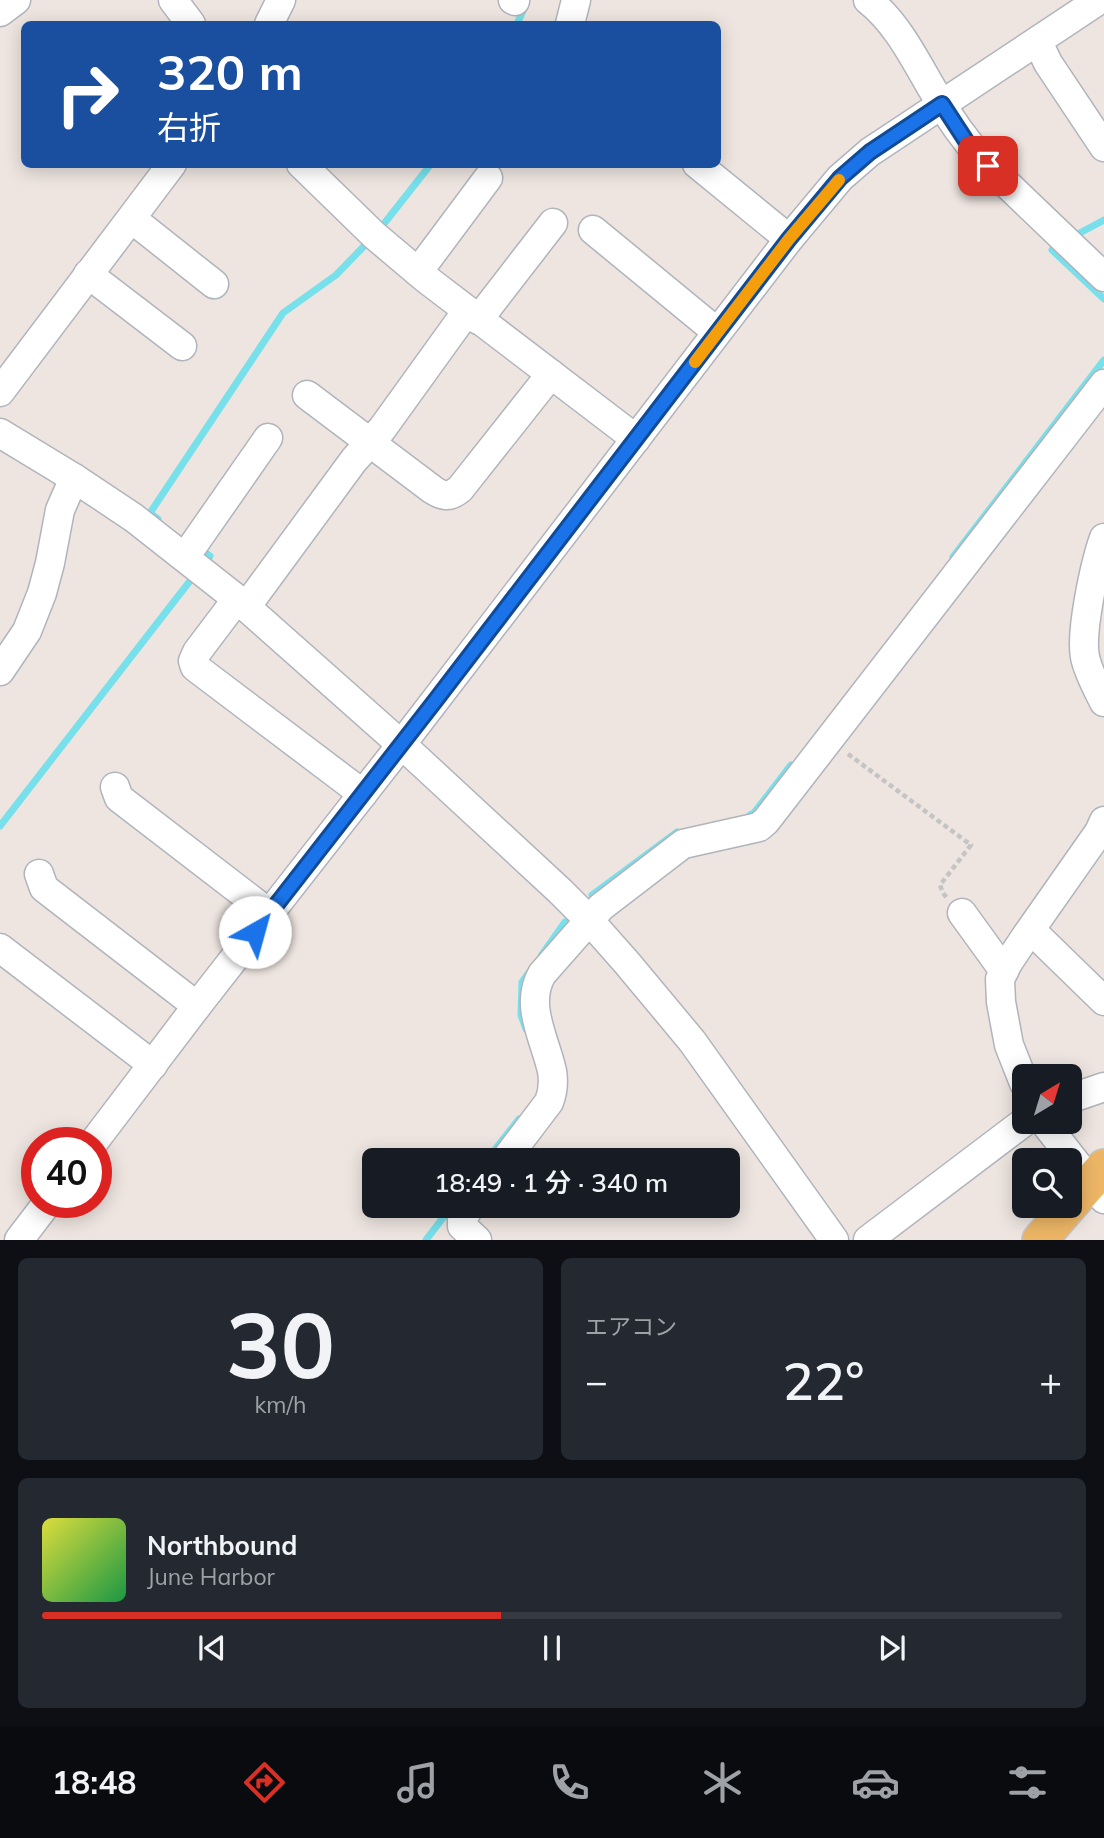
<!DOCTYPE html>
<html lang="ja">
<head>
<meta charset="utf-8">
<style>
	body { margin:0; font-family:Mulish,"Noto Sans JP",sans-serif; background:#242831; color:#f1f3f6; height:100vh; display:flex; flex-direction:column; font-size:26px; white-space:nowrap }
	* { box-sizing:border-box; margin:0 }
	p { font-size:23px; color:#9ea1a6 }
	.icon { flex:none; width:38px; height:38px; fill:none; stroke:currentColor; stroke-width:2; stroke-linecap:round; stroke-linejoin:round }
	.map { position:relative; height:1240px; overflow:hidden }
	.sheet { display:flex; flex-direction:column; gap:18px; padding:18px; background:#0d0f14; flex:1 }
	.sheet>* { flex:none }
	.banner { position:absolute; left:21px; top:21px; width:700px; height:147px; border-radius:10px; box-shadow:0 4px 18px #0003; background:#1a4fa0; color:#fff; overflow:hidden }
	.needle { width:46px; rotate:38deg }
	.buttons { position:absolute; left:1012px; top:1064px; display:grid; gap:14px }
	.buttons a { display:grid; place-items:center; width:70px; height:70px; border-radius:10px; background:#171b24; box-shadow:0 4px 18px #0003; font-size:35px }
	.speed { position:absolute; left:21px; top:1127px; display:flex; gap:14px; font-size:35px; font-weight:700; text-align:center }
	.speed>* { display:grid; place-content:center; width:91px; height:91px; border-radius:50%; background:#171b24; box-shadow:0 4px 18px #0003; line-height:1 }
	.speed .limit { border:10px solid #d22; background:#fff; color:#111 }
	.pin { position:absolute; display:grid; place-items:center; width:60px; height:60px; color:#fff; margin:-30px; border-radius:14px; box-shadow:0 4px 10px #0006 }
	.me { position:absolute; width:77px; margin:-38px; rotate:38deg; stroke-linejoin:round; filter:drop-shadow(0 0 5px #0008) }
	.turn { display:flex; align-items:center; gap:24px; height:147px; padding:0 21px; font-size:32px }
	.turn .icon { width:91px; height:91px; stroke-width:2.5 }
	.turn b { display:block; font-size:49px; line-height:60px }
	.big { font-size:52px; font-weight:600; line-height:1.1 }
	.sheet .card { flex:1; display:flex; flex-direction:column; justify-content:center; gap:10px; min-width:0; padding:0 24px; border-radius:10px; background:#242831 }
	.sheet .dial { align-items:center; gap:0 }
	.dial b { font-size:91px; line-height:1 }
	.song { display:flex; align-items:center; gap:21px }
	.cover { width:84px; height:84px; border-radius:10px; background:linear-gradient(135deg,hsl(60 70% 55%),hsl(140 70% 35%)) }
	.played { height:7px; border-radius:4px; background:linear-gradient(90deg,#d93025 45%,#363941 45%) }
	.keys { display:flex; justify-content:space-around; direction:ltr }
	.heat { display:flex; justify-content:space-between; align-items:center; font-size:38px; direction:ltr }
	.sheet .tiles { flex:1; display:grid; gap:18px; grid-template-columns:1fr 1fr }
	.card:last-child { grid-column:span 2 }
	.trip { position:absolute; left:362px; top:1148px; width:378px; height:70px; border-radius:10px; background:#171b24; box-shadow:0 4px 18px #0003; font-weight:600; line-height:70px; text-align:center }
	.dock { display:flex; height:112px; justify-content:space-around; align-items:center; background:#090b0e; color:#9ea1a6 }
	.dock .icon { width:49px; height:49px }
	.dock .active { color:#d93025 }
	.dock b { font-size:32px; color:#f1f3f6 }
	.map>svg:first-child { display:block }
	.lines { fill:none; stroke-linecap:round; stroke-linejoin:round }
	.stream { stroke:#77e0eb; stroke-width:7 }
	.minor-casing { stroke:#b0b4bc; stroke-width:31 }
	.major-casing { stroke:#c4c4c4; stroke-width:38 }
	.path { stroke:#c4c4c4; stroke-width:4.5; stroke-dasharray:5 3.5; stroke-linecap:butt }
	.minor { stroke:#fff; stroke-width:28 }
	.major { stroke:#edb666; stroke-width:35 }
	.route-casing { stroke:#114b97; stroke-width:18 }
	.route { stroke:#1a73e8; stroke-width:12 }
	.slow { stroke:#f59e0b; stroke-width:12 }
</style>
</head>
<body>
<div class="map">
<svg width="1104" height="1240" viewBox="0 0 1104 1240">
	<rect width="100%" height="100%" fill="#eee5e0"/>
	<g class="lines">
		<g class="stream">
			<path d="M517,24L526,4"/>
			<path d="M383,225L431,164"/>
			<path d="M1076,235L1104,220"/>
			<path d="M1052,250L1104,299"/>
			<path d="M158,519L150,513L283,313L336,275L368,242"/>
			<path d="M206,553L210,556L208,559"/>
			<path d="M953,557L1104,360"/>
			<path d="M750,815L754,813L791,765"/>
			<path d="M0,826L193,577"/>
			<path d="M592,895L677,832"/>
			<path d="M541,956L565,922"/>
			<path d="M526,1029L521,1015L522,982L530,971"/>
			<path d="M487,1160L519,1119"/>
			<path d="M426,1240L452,1206"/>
		</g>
		<defs>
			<g id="minor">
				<path d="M173,0L191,24"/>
				<path d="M513,0L515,1"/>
				<path d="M868,0C896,22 913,56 931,87C947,115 966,142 987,165L1104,277"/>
				<path d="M0,12L16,0"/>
				<path d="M269,24L281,0"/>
				<path d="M570,24L576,0"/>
				<path d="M1038,42L1048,63L1104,147"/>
				<path d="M301,164L374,235L425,278L636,439"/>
				<path d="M697,164L789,239"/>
				<path d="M132,219L214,284"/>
				<path d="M593,230L717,332"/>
				<path d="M418,272L488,178"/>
				<path d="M88,274L182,346"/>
				<path d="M478,320L553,223"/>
				<path d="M0,392L172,164"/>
				<path d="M307,395L433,490C444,497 450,497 460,489L551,374"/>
				<path d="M0,433L74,478L134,518L237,599L413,755L560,891L589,920L627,963L692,1041L834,1240"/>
				<path d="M1104,538C1095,563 1080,632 1085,657C1088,672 1097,688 1104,702"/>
				<path d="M185,557L268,438"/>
				<path d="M237,599L197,652L193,661L195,667L363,794"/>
				<path d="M246,607L354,460L382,429L467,311"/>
				<path d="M0,671L27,631L42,593L50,563L60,510L74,478"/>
				<path d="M115,787L119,798L270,914"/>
				<path d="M39,874L44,888L197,1006"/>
				<path d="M962,913L1004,971"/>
				<path d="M1031,930L1104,1001"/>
				<path d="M0,948L153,1065"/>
				<path d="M1024,1083L1009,1045L1001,1002L1000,979L1008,963L1026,936L1099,832L1104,821"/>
				<path d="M1069,1099L1104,1087"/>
				<path d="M1044,1122L1104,1199"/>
				<path d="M93,1143L197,1006L401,745L789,239L840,178L870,152L1099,0"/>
				<path d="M505,1160L549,1102C553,1092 554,1083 552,1071C545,1039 524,1005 542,974L601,907L683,844L759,827L766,821L1104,384"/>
				<path d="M470,1206L462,1220V1226L477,1240"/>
				<path d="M19,1240L48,1202"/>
				<path d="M868,1240L1024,1122"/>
			</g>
			<g id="major">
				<path d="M1069,1206L1104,1167"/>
				<path d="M1040,1240L1069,1206"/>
			</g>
		</defs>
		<use href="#minor" class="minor-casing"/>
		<use href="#major" class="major-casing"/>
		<path class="path" d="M848,754L971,845L940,885L943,893L947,898"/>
		<use href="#minor" class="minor"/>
		<use href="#major" class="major"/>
	</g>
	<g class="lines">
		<defs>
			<path id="route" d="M255,932L435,701L789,239L840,178L870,152L942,104L970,147L988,166"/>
		</defs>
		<use href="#route" class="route-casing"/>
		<use href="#route" class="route"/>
		<path class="slow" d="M695,362L789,239L839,180"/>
	</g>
</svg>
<div class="buttons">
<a><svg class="needle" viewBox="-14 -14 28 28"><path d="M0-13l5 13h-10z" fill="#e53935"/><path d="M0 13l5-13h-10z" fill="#9ea1a6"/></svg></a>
<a><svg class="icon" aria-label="search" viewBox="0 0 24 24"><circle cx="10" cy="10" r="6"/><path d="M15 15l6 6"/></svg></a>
</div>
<div class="speed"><div class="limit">40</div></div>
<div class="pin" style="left:988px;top:166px;background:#d93025"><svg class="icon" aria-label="arrive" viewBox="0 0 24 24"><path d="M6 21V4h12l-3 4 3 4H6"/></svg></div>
<svg class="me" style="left:255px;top:932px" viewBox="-20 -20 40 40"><circle r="19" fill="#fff"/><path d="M0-13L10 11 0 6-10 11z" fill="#1a73e8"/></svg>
<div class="trip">18:49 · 1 分 · 340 m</div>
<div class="banner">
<div class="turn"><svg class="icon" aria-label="right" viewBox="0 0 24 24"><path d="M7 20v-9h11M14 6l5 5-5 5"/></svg><div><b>320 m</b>右折</div></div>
</div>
</div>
<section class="sheet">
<div class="tiles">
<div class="card dial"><b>30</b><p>km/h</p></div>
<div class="card"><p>エアコン</p>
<div class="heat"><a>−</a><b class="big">22°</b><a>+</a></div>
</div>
<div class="card">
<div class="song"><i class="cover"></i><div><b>Northbound</b><p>June Harbor</p></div></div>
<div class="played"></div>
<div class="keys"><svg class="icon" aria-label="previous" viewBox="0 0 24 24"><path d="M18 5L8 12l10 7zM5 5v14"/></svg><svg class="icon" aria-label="pause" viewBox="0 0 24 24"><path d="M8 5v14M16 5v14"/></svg><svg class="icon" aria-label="next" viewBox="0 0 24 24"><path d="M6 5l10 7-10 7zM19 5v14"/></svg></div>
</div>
</div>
</section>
<nav class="dock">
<b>18:48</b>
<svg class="icon active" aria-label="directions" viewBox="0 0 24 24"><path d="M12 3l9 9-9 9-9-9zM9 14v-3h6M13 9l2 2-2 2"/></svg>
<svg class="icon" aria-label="music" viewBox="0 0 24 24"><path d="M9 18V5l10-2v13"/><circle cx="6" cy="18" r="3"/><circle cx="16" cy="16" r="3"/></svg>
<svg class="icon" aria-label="phone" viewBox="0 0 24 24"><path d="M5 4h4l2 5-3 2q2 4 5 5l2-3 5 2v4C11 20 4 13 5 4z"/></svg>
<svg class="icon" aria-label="climate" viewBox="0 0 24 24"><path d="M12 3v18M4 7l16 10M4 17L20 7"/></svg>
<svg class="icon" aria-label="car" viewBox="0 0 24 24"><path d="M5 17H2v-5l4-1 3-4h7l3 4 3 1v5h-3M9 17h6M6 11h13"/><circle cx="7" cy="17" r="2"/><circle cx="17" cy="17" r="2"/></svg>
<svg class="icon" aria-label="filters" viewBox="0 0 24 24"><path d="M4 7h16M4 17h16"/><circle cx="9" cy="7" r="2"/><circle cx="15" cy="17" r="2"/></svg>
</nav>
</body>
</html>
